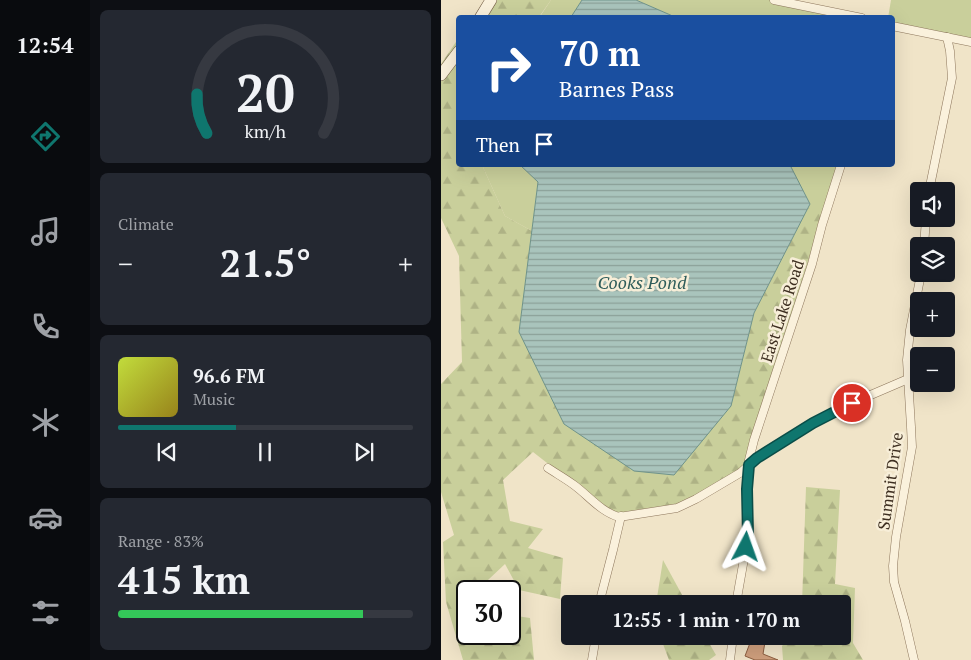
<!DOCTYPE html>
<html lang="en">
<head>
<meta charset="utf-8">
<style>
	body { margin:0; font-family:"PT Serif",serif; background:#242831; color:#f1f3f6; height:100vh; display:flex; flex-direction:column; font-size:19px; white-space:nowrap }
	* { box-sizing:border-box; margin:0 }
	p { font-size:16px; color:#9ea1a6 }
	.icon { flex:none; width:28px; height:28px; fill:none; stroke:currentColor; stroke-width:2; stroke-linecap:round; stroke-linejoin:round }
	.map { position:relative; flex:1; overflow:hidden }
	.side { display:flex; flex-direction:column; gap:10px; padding:10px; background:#0d0f14; width:351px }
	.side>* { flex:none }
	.banner { position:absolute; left:15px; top:15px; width:439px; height:152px; border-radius:5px; box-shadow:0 5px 20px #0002; background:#1a4fa0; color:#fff; overflow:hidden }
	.fabs { position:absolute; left:469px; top:182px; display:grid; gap:10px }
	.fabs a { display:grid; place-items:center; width:45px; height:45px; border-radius:5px; background:#171b24; box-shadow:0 5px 20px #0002; font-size:25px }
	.speed { position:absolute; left:15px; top:580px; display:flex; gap:10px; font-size:25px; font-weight:700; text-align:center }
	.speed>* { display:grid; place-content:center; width:65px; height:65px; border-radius:50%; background:#171b24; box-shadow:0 5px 20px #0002; line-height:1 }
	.speed .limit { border:2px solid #111; border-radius:8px; background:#fff; color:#111 }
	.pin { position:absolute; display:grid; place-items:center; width:42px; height:42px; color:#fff; margin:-21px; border:2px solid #fff; border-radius:50%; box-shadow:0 1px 5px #0007 }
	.me { position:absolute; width:55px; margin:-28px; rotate:4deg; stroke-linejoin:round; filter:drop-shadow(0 0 4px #0008) }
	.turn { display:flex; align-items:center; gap:18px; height:105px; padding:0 20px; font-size:22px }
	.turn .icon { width:65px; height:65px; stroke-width:2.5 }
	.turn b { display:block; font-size:35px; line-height:42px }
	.then { display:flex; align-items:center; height:48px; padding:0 20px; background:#0003; gap:10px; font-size:19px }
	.big { font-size:38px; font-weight:600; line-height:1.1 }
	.side .card { flex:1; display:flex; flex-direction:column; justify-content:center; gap:8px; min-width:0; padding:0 18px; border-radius:8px; background:#242831 }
	.side .dial { align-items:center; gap:0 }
	.dial svg { height:130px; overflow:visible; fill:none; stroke:#363941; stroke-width:7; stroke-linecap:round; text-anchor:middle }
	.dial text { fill:#f1f3f6; stroke:none }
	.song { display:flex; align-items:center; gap:15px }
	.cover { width:60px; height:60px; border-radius:8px; background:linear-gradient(135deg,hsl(70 70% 55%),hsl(50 70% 35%)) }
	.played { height:5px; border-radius:2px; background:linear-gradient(90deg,#0f766e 40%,#363941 40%) }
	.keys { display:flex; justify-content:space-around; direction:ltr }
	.heat { display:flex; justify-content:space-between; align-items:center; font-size:28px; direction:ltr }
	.charge { height:8px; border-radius:4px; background:linear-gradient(90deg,#34c759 83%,#363941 0) }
	.trip { position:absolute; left:120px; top:595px; width:290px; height:50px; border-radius:5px; background:#171b24; box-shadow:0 5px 20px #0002; font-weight:600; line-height:50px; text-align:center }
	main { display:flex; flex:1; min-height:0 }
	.dock { display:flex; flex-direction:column; width:90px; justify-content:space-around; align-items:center; background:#090b0e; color:#9ea1a6 }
	.dock .icon { width:35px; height:35px }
	.dock .selected { color:#0f766e }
	.dock b { font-size:22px; color:#f1f3f6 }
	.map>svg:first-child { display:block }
	.forest { fill:url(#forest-firs) }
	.park { fill:#c9cf9b }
	.water { fill:url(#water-rules); stroke:#6f938a }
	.building { fill:#cf9f7d; stroke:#8d5f41 }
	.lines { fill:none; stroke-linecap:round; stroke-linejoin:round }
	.street-casing { stroke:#8d765c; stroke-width:9 }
	.secondary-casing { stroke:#6f573f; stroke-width:12 }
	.street { stroke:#faf1dc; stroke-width:8 }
	.secondary { stroke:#faf1dc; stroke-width:11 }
	.route-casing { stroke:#0a4d48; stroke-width:12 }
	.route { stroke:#0f766e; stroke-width:9 }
	.labels { text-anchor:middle; stroke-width:5; stroke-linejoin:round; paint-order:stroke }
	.street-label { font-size:16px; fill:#3d2e20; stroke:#f7eed8 }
	.water-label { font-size:18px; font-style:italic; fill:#2f5d5a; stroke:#f7eed8 }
</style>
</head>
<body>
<main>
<nav class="dock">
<b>12:54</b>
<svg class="icon selected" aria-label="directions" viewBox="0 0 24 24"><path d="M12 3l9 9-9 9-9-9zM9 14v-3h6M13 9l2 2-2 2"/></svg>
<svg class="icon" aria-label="music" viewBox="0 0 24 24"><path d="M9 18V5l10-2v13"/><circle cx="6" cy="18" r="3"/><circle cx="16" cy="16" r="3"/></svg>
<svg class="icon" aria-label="phone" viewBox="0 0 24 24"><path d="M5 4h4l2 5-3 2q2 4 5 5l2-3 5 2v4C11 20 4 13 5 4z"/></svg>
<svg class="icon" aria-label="climate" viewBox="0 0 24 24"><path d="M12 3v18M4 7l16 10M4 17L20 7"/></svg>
<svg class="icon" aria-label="car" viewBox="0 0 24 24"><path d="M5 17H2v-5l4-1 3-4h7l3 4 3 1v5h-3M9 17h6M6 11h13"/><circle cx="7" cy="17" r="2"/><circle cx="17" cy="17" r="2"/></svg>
<svg class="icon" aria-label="filters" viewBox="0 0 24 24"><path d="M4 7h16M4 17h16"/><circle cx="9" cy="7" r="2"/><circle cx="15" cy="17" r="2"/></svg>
</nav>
<section class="side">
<div class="card dial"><svg viewBox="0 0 100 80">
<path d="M14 69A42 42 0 1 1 86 69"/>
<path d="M14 69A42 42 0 0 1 8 45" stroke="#0f766e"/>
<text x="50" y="56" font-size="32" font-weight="700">20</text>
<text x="50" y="72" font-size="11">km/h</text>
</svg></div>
<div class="card"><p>Climate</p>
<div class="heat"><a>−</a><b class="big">21.5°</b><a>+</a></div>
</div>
<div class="card">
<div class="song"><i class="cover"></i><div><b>96.6 FM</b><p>Music</p></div></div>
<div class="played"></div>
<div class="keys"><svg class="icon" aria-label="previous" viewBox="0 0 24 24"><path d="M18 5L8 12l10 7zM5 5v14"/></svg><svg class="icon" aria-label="pause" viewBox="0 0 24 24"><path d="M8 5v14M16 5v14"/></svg><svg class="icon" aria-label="next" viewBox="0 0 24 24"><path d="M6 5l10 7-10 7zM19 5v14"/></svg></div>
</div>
<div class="card"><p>Range · 83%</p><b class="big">415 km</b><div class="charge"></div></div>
</section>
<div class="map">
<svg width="530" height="660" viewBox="0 0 530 660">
	<defs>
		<pattern id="forest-firs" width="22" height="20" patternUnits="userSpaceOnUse" patternTransform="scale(1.25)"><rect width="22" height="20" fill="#c9cf9b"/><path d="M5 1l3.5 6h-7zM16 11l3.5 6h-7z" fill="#aeb285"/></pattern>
		<pattern id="water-rules" width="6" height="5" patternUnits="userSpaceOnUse" patternTransform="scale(1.25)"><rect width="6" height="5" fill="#a9c4bc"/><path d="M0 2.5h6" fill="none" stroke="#8ba098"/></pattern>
	</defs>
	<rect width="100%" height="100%" fill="#f0e4c8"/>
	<g class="forest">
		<path d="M45,0H110L98,17L32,18Z"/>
		<path d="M17,39L18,165H41L64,216L91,231L78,332L290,406L313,313L369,204H385L303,468L241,508L174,516L92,452L62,480L69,521L102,529L87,548L122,558L119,599L78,590L64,564L47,580V591H26V634H69V615L89,618L93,660H22L5,602L2,542L13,535L0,492V384L21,362L18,256L0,218V64Z"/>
		<path d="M365,487L399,490L394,584L414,588L412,643L422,660H342L341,646L349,636H401V604H361Z"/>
		<path d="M222,560L246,604H215Z"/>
		<path d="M219,636H264L275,655L268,660H228Z"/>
	</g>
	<g class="park">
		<path d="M110,0H141L130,17L98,18Z"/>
		<path d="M195,0H350L434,17H234Z"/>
		<path d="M450,0H530V39L451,22V18H447Z"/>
		<path d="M41,165H79L97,182L91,231L64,216Z"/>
		<path d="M349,165H398L385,204H369Z"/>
	</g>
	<g class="water">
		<path d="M141,0H195L234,17H130Z"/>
		<path d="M79,165H349L369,204L313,313L290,406L233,475L193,471L123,424L78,332L97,182Z"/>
	</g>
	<path class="building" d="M310,636H325L322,654L337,660H314L304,656L309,643Z"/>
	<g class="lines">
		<defs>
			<g id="street">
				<path d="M333,0L421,18"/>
				<path d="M451,26L530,42"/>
				<path d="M488,191L511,78L509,51L506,37"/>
				<path d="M483,246L485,219"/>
				<path d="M107,468C116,474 125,479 133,485C148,496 160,512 178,517L236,508L255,499L299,473L316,458L372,423L411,403L467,379"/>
				<path d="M158,604L172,550L180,516"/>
				<path d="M295,604L307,536L306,489L308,460L313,440L371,264L381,225L400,165"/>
				<path d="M151,660L155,636"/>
				<path d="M289,660L292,636"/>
				<path d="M473,660L464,621L453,582L452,566L455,537L471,447L470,427L466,360L469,330L480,274"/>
			</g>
			<g id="secondary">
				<path d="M39,18L50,0"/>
				<path d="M0,75L18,51"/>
			</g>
		</defs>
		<use href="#street" class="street-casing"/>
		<use href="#secondary" class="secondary-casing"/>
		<use href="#street" class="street"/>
		<use href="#secondary" class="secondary"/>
	</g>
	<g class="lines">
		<defs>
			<path id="route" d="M305,547L307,536L306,489L308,465L316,458L372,423L411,403"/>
		</defs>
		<use href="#route" class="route-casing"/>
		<use href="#route" class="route"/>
	</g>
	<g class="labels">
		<g class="street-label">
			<text transform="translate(341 311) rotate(-72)" y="6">East Lake Road</text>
			<text transform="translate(449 481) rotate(-82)" y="6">Summit Drive</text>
		</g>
		<g class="water-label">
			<text x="201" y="289">Cooks Pond</text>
		</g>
	</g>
</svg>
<div class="fabs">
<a><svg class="icon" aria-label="sound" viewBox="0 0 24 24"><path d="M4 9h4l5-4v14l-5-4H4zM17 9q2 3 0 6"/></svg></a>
<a><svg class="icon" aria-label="layers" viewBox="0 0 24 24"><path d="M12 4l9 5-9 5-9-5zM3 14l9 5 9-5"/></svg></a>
<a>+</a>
<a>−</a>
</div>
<div class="speed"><div class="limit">30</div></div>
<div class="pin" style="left:411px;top:403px;background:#d93025"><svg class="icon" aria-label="arrive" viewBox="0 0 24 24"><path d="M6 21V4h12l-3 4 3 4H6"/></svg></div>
<svg class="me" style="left:305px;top:547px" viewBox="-20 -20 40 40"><path d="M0-17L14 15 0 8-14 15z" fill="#0f766e" stroke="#fff" stroke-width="4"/></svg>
<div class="trip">12:55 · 1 min · 170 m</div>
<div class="banner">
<div class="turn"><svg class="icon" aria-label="right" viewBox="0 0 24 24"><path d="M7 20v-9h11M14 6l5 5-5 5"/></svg><div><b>70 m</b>Barnes Pass</div></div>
<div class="then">Then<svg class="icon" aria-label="arrive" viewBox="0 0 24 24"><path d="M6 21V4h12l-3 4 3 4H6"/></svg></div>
</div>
</div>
</main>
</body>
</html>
